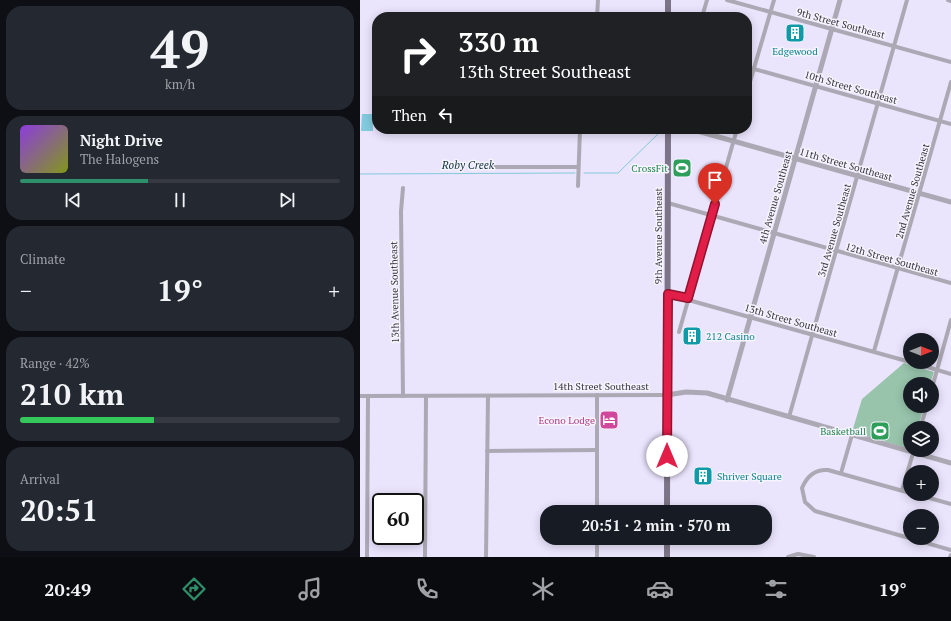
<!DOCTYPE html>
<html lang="en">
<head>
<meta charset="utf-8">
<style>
	body { margin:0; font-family:"PT Serif",serif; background:#242831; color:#f1f3f6; height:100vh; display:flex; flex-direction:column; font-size:15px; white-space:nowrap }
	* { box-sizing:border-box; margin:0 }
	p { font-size:13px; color:#9ea1a6 }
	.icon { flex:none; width:22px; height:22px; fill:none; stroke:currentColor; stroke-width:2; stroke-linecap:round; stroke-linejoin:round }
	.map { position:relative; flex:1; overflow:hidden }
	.panel { display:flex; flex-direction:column; gap:6px; padding:6px; background:#0d0f14; width:360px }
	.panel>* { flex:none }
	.guide { position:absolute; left:12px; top:12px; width:380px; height:122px; border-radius:16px; box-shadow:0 2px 10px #0003; background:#202124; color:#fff; overflow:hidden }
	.needle { width:26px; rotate:90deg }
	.tools { position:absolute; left:543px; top:333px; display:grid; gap:8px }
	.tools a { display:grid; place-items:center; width:36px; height:36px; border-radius:50%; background:#171b24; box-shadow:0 2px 10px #0003; font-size:20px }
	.speed { position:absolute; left:12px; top:493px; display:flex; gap:8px; font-size:20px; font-weight:700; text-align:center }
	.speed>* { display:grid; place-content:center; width:52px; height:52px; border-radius:50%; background:#171b24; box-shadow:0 2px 10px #0003; line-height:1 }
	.speed .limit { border:2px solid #111; border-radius:6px; background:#fff; color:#111 }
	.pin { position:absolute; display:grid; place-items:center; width:34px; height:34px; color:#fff; margin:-41px -17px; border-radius:50% 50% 50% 0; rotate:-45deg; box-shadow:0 0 4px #0007 }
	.pin .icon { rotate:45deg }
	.me { position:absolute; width:44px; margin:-22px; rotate:0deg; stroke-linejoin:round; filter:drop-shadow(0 0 3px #0008) }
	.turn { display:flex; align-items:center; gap:14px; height:84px; padding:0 20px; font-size:18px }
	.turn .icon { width:52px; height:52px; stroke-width:2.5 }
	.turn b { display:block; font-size:28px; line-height:34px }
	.then { display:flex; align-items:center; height:38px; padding:0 20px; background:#0003; gap:8px; font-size:15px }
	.big { font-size:30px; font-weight:700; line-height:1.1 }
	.panel .widget { flex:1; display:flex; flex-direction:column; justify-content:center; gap:6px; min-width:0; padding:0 14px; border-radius:16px; background:#242831 }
	.panel .dial { align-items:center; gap:0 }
	.dial b { font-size:52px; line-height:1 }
	.song { display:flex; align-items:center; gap:12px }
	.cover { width:48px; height:48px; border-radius:6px; background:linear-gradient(135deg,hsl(270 70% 55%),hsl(70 70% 35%)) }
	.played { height:4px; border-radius:2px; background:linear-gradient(90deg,#2e906a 40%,#363941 40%) }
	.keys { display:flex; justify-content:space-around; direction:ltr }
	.heat { display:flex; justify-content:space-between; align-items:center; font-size:22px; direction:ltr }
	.charge { height:6px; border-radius:3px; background:linear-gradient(90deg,#34c759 42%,#363941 0) }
	.trip { position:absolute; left:180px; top:505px; width:232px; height:40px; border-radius:16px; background:#171b24; box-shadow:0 2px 10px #0003; font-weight:700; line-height:40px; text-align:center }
	.dock { display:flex; height:64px; justify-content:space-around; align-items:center; background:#090b0e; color:#9ea1a6 }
	.dock .icon { width:28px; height:28px }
	.dock .selected { color:#2e906a }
	.dock b { font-size:18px; color:#f1f3f6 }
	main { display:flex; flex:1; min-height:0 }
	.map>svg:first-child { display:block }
	.green { fill:#98c4ac }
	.water { fill:#82cadd }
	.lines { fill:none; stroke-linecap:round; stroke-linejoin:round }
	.stream { stroke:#82cadd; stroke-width:1 }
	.minor { stroke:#ada9b4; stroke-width:4 }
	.tertiary { stroke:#ada9b4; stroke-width:5 }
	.primary { stroke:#7c7587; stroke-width:6 }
	.route-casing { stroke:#92132f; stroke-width:10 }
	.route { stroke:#e11d48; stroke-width:7 }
	.labels { text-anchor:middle; stroke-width:3; stroke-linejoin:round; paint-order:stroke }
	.street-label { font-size:10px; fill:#38353f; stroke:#f6f4fe }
	.culture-label { font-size:10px; fill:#0d838f; stroke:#f6f4fe; text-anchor:start }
	.leisure-label { font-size:10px; fill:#27864d; stroke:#f6f4fe; text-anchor:end }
	.hotel-label { font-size:10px; fill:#b23c85; stroke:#f6f4fe; text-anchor:end }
	.water-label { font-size:11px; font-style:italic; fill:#10333c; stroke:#f6f4fe }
</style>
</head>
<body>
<main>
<section class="panel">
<div class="widget dial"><b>49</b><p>km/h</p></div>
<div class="widget">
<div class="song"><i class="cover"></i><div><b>Night Drive</b><p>The Halogens</p></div></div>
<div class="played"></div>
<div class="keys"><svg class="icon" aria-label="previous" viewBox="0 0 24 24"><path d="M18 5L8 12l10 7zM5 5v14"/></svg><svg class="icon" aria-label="pause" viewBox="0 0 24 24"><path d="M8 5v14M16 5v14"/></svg><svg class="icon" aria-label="next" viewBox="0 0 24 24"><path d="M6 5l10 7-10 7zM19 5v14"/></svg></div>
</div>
<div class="widget"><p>Climate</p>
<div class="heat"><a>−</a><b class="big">19°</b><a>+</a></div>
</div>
<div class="widget"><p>Range · 42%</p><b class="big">210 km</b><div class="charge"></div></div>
<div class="widget"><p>Arrival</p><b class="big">20:51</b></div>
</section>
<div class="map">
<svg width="591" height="557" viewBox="0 0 591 557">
	<rect width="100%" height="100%" fill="#eae4fd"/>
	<path class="green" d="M544,363L574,372L570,384H550V406H564L558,428H550V449L492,432L502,399Z"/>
	<path class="water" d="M2,114H13V131H1Z"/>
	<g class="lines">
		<g class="stream">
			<path d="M224,173H258L301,131"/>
			<path d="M0,174L215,173"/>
		</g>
		<g class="minor">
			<path d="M367,0L591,62"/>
			<path d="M588,0L591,1"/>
			<path d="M237,17L238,0"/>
			<path d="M342,17L347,0"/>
			<path d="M387,67L591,124"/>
			<path d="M387,92L414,0"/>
			<path d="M133,167H218"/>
			<path d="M218,186L220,129"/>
			<path d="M43,188L41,211L43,396"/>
			<path d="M308,203L591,283"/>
			<path d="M307,294L550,362"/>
			<path d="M319,332L377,129"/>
			<path d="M514,351L591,82"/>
			<path d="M551,362L591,374"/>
			<path d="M572,388L591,320"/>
			<path d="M0,396L307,395"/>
			<path d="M429,417L547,0"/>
			<path d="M560,428L567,406"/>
			<path d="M127,451L237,450"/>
			<path d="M481,473L492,435"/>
			<path d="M542,490L554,450"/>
			<path d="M550,493L468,470C455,469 447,476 442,488L445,502L455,511L591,550"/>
			<path d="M555,494L591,504"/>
			<path d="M237,512V395"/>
			<path d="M237,538V557"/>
			<path d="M7,557L8,396"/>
			<path d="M65,557L66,397"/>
			<path d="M126,557L128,396"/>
			<path d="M428,557L438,554L454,557"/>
			<path d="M590,557L591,555"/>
		</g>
		<g class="tertiary">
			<path d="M330,129L591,202"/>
			<path d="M307,395L326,392L347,393L591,463"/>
			<path d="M367,400L480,0"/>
		</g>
		<g class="primary">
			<path d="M308,17V0"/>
			<path d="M307,512L308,129"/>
			<path d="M307,557V538"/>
		</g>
	</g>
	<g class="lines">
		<defs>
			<path id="route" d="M307,456L308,294L328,298L355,204"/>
		</defs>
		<use href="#route" class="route-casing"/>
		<use href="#route" class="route"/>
	</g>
	<defs>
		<symbol id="building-square" viewBox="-11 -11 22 22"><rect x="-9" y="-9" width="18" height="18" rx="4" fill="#0f9aa8" stroke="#f6f4fe"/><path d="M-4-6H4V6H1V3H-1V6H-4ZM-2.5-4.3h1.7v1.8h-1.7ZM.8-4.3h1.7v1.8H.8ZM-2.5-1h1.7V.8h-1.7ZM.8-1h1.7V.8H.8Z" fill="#fff"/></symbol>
		<symbol id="stadium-square" viewBox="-11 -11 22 22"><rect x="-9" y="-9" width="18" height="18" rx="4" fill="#2e9e5b" stroke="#f6f4fe"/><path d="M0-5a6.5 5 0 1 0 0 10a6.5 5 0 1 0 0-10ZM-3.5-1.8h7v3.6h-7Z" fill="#fff"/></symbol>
		<symbol id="hotel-square" viewBox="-11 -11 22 22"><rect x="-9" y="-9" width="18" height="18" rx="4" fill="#d1479c" stroke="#f6f4fe"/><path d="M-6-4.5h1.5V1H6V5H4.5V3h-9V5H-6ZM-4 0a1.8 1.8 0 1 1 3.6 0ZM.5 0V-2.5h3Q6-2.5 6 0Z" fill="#fff"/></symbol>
	</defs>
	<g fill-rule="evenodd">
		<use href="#building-square" x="424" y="22" width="22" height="22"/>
		<use href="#stadium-square" x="311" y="157" width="22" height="22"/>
		<use href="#building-square" x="321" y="325" width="22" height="22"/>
		<use href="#hotel-square" x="238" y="409" width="22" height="22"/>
		<use href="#stadium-square" x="509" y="420" width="22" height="22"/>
		<use href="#building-square" x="332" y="465" width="22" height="22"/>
	</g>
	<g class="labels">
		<g class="street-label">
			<text transform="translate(481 23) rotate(15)" y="4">9th Street Southeast</text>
			<text transform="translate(491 87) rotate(16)" y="4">10th Street Southeast</text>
			<text transform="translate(486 164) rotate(16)" y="4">11th Street Southeast</text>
			<text transform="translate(552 191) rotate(-74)" y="4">2nd Avenue Southeast</text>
			<text transform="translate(415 197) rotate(-74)" y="4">4th Avenue Southeast</text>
			<text transform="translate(474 230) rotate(-74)" y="4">3rd Avenue Southeast</text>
			<text transform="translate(298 236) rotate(-90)" y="4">9th Avenue Southeast</text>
			<text transform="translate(532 259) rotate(16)" y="4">12th Street Southeast</text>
			<text transform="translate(34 292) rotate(-91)" y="4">13th Avenue Southeast</text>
			<text transform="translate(431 320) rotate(16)" y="4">13th Street Southeast</text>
			<text x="241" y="390">14th Street Southeast</text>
		</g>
		<g class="culture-label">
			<text x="435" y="55" text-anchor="middle">Edgewood</text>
			<text x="346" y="340">212 Casino</text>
			<text x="357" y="480">Shriver Square</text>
		</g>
		<g class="leisure-label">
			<text x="308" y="172">CrossFit</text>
			<text x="506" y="435">Basketball</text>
		</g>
		<g class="hotel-label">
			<text x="235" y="424">Econo Lodge</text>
		</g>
		<g class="water-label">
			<text x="108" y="169">Roby Creek</text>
		</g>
	</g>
</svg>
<div class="tools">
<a><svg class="needle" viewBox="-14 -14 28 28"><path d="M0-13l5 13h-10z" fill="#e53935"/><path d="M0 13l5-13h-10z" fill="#9ea1a6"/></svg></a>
<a><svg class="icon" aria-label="sound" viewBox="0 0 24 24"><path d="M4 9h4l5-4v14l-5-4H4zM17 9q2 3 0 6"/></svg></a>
<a><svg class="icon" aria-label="layers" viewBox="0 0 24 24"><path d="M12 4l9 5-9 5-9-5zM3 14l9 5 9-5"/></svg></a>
<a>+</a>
<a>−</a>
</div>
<div class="speed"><div class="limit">60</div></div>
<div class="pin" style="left:355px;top:204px;background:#d93025"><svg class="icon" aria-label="arrive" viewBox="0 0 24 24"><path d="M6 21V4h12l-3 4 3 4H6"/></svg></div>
<svg class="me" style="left:307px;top:456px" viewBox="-20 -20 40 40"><circle r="19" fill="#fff"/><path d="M0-13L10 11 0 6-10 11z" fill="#e11d48"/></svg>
<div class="trip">20:51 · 2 min · 570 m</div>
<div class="guide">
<div class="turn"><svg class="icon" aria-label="right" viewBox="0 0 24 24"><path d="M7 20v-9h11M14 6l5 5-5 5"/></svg><div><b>330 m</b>13th Street Southeast</div></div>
<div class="then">Then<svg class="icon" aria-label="left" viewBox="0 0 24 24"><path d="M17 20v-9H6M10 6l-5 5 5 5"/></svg></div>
</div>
</div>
</main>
<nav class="dock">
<b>20:49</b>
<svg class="icon selected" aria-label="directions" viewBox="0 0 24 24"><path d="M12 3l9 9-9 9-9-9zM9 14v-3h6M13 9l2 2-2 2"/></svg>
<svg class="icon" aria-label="music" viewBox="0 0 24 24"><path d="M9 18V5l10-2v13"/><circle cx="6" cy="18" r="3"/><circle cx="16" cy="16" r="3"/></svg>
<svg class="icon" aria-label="phone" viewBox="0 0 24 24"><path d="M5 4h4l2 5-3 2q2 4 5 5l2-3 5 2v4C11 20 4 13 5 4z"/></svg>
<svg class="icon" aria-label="climate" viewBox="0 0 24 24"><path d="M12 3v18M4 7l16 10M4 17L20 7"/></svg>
<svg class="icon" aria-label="car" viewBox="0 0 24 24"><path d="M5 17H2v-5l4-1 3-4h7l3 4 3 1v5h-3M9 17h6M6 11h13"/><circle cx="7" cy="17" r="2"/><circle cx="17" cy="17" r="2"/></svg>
<svg class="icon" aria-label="filters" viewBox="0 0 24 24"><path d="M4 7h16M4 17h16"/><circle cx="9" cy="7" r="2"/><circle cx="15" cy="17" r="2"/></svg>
<b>19°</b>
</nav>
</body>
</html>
